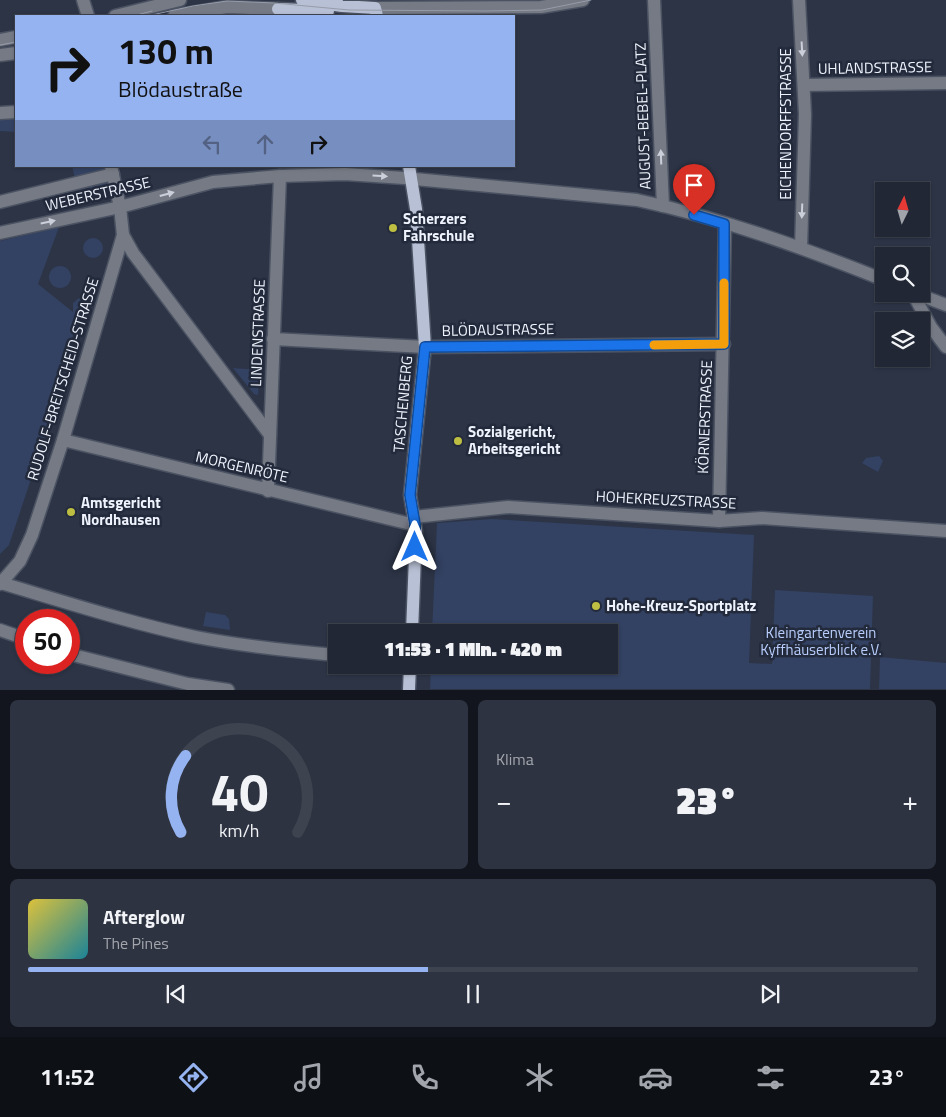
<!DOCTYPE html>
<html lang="de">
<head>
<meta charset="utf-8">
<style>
	body { margin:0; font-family:"Titillium Web",sans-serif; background:#2d3340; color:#f1f3f6; height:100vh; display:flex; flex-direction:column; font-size:19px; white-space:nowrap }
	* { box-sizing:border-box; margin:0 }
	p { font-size:16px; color:#a2a5ac }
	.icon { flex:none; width:28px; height:28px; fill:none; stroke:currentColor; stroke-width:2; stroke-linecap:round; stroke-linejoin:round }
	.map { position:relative; height:690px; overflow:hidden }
	.side { display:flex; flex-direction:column; gap:10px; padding:10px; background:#12151d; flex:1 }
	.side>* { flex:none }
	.hud { position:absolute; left:15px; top:15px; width:500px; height:152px; border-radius:0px; box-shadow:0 1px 4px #0004,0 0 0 1px #3e444f; background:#95b2f1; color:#111; overflow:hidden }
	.needle { width:32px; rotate:5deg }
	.tools { position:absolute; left:875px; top:182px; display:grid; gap:10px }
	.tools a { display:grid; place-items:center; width:55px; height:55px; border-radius:0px; background:#212734; box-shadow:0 1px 4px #0004,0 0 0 1px #3e444f; font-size:25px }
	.speed { position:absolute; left:15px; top:609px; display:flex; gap:10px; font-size:25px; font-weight:700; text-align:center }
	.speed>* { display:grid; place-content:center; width:65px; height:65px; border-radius:50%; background:#212734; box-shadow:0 1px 4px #0004,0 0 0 1px #3e444f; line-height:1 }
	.speed .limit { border:8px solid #d22; background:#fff; color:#111 }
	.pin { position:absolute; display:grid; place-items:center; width:42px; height:42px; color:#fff; margin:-51px -21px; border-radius:50% 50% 50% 0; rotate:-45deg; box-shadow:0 0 5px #0007 }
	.pin .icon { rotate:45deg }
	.me { position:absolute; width:55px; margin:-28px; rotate:0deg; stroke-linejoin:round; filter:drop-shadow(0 0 4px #0008) }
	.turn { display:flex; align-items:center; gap:18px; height:105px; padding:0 20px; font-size:22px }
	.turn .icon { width:65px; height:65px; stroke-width:2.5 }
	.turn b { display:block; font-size:35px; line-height:42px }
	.lanes { display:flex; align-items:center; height:48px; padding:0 20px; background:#0003; justify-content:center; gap:25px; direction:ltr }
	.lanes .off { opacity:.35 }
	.big { font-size:38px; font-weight:800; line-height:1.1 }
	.side .tile { flex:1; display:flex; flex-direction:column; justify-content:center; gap:8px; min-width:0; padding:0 18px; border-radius:8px; background:#2d3340 }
	.side .dial { align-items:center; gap:0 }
	.dial svg { height:130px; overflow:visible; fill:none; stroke:#3e444f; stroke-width:7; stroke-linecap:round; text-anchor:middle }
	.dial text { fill:#f1f3f6; stroke:none }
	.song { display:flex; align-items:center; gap:15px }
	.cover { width:60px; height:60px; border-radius:8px; background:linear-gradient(135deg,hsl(50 70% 55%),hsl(190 70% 35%)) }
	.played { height:5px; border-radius:2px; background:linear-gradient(90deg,#95b2f1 45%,#3e444f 45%) }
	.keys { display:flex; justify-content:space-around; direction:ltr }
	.heat { display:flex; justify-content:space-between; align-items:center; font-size:28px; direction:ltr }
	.side .tiles { flex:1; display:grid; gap:10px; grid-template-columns:1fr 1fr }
	.tile:last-child { grid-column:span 2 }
	.trip { position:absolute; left:328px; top:624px; width:290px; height:50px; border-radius:0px; background:#212734; box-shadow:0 1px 4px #0004,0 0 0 1px #3e444f; font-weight:800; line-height:50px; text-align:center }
	.tabs { display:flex; height:80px; justify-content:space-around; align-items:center; background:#0d1015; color:#a2a5ac }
	.tabs .icon { width:35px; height:35px }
	.tabs .active { color:#95b2f1 }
	.tabs b { font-size:22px; color:#f1f3f6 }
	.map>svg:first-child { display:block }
	.green { fill:#334162 }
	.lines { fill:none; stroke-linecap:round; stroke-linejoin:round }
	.minor-casing { stroke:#4b5363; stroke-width:15 }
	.major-casing { stroke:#4b5363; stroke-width:15 }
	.minor { stroke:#767a84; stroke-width:12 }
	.major { stroke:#b7c0d4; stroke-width:12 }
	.tram { stroke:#969caa; stroke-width:1 }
	.oneway { fill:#cbcfd9 }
	.route-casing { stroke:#114b97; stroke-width:12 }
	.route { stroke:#1a73e8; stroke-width:9 }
	.slow { stroke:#f59e0b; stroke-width:9 }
	.poi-dot { fill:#bebf42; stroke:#222a3b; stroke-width:2 }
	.labels { text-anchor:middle; stroke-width:5; stroke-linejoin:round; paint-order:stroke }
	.street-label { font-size:15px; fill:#eff3fd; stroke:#222a3b }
	.poi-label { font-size:15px; font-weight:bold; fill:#eff3fd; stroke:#222a3b; text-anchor:start }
	.park-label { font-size:15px; fill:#b8cdfc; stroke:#222a3b }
</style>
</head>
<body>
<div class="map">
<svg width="946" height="690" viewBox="0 0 946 690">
	<rect width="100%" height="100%" fill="#2c3446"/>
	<g class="green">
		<path d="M16,118V132L0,131V119Z"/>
		<path d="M72,166H106L111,195L81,203Z"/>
		<path d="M59,227L38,284L73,312V303L79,298L88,301L90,309L84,316H78L48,428L9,545L0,554V241Z"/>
		<circle cx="93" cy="248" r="10"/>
		<circle cx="60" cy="277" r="11"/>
		<path d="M233,368L260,370L258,395L254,394Z"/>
		<path d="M879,456L883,461L878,472L862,463L866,458Z"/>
		<path d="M492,519L754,535L749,663L772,664L775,590L873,596L870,689H430L431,665H609V632H432L437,523Z"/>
		<path d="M206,612L225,615L229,619L230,630L203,626Z"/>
		<path d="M880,657L946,663V689H879Z"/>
	</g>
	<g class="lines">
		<defs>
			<g id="minor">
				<path d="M83,0L88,16"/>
				<path d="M654,0L663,206"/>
				<path d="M799,0L805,114L801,248"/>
				<path d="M375,8L541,7L583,0"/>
				<path d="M115,16L180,0"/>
				<path d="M174,16L227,7L278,9"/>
				<path d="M0,40L16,37"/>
				<path d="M0,55L16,53"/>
				<path d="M804,85L946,83"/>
				<path d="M0,113L16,112"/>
				<path d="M0,202L113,174"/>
				<path d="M0,233L120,207L213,182L280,176L345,174L404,178L637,200C721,218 804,248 884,280"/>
				<path d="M123,235L133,253L270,435"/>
				<path d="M913,294L931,327L946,347"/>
				<path d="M917,294L946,305"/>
				<path d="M273,339L425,347L724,344"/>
				<path d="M63,440L415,525"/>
				<path d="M268,491L280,176"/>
				<path d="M414,517L508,507L719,521L762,518L946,531"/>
				<path d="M719,521L725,224"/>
				<path d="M1,583C65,602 130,623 196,637C242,646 290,651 336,655"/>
				<path d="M0,584L20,561L32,535L63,440L123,235L120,207L111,166"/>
				<path d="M0,630L26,639"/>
				<path d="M69,654L188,684L228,690"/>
			</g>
			<g id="major">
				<path d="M302,0L342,6L375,8L377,16"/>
				<path d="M278,9L328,11"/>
				<path d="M409,166L416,209L425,347L410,495L416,531L412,632"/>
				<path d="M409,690L410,665"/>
			</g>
		</defs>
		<use href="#minor" class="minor-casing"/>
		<use href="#major" class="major-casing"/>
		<use href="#minor" class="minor"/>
		<use href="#major" class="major"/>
		<g class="tram">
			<path d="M133,16L152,11"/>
			<path d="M147,16L193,6L227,1L274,3L349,10L486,11L542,10L591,0"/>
			<path d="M0,45L16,42"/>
		</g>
	</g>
	<defs><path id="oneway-solid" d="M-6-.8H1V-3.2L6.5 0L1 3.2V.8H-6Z" transform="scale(1.25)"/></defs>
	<g class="oneway">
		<use href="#oneway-solid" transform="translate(802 49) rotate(87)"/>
		<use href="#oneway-solid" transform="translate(661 157) rotate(-92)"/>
		<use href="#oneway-solid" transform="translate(380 176) rotate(3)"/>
		<use href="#oneway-solid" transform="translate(167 194) rotate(-15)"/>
		<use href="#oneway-solid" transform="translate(802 211) rotate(92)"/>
		<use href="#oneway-solid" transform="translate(48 222) rotate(-12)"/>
	</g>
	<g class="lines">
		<defs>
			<path id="route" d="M415,547V524L410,495L425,347L724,344V224L694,215"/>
		</defs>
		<use href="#route" class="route-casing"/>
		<use href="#route" class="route"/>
		<path class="slow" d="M654,345L724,344V283"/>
	</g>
	<g class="poi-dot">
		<circle cx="393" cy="228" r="5"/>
		<circle cx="458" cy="441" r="5"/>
		<circle cx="71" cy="512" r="5"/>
		<circle cx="596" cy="606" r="5"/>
	</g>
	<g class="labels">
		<g class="street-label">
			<text transform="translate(875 68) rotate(-1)" y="5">UHLANDSTRASSE</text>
			<text transform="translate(643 116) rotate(-92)" y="5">AUGUST-BEBEL-PLATZ</text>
			<text transform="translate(786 124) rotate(-90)" y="5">EICHENDORFFSTRASSE</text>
			<text transform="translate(98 194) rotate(-13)" y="5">WEBERSTRASSE</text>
			<text transform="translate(498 330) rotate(-1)" y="5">BLÖDAUSTRASSE</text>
			<text transform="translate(258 333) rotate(-88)" y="5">LINDENSTRASSE</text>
			<text transform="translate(63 379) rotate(-73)" y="5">RUDOLF-BREITSCHEID-STRASSE</text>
			<text transform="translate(403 404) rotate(-85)" y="5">TASCHENBERG</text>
			<text transform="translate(705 417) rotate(-88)" y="5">KÖRNERSTRASSE</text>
			<text transform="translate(242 467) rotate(13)" y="5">MORGENRÖTE</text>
			<text transform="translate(666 500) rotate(3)" y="5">HOHEKREUZSTRASSE</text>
		</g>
		<g class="poi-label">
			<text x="403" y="224">Scherzers<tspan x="403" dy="17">Fahrschule</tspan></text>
			<text x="468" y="437">Sozialgericht,<tspan x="468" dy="17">Arbeitsgericht</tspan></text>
			<text x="81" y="508">Amtsgericht<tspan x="81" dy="17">Nordhausen</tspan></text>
			<text x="606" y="611">Hohe-Kreuz-Sportplatz</text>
		</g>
		<g class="park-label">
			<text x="821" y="638">Kleingartenverein<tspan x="821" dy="17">Kyffhäuserblick e.V.</tspan></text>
		</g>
	</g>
</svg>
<div class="tools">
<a><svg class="needle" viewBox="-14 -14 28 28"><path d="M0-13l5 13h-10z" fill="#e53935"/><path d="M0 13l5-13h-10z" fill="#a2a5ac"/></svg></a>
<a><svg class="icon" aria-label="search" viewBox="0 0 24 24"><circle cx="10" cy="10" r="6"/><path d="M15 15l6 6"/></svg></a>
<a><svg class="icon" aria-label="layers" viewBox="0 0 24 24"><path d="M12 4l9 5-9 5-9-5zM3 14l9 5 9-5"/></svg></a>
</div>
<div class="speed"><div class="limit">50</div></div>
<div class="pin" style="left:694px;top:215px;background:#d93025"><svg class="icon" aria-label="arrive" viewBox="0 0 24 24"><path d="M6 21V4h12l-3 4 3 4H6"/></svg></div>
<svg class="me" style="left:415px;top:547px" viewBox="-20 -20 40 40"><path d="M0-17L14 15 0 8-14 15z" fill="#1a73e8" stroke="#fff" stroke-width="4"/></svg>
<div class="trip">11:53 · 1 Min. · 420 m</div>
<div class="hud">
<div class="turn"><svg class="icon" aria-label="right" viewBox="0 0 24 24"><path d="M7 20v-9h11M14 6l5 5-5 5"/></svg><div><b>130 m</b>Blödaustraße</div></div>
<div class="lanes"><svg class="icon off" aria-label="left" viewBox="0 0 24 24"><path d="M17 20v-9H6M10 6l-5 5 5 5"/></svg><svg class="icon off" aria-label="ahead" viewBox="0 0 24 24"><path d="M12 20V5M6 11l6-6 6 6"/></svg><svg class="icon" aria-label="right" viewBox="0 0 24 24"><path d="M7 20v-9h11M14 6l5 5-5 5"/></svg></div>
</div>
</div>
<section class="side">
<div class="tiles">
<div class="tile dial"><svg viewBox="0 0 100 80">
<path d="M14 69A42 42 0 1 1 86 69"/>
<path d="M14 69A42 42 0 0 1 17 22" stroke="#95b2f1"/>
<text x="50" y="56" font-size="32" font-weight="700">40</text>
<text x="50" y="72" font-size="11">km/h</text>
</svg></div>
<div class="tile"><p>Klima</p>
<div class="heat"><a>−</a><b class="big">23°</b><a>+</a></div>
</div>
<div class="tile">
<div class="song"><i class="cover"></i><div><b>Afterglow</b><p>The Pines</p></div></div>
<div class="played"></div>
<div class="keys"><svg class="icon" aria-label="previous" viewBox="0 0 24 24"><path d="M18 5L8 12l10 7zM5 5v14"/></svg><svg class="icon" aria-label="pause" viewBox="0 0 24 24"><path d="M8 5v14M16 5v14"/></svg><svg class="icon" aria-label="next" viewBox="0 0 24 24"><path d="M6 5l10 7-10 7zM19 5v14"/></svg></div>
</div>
</div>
</section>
<nav class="tabs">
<b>11:52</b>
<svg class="icon active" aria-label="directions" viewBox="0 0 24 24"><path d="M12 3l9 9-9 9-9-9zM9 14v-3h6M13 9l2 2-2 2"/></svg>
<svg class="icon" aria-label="music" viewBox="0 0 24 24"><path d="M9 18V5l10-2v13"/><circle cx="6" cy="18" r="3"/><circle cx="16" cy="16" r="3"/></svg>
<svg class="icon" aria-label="phone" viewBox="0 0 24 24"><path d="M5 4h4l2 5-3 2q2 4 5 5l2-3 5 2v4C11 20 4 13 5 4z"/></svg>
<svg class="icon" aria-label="climate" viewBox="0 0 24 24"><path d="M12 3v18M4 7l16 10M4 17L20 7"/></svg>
<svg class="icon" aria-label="car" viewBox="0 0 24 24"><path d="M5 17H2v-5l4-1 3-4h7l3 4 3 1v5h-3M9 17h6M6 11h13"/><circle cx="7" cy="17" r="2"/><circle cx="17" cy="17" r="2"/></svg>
<svg class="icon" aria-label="filters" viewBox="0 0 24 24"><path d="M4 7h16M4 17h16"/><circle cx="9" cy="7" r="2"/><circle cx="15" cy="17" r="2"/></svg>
<b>23°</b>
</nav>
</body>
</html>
